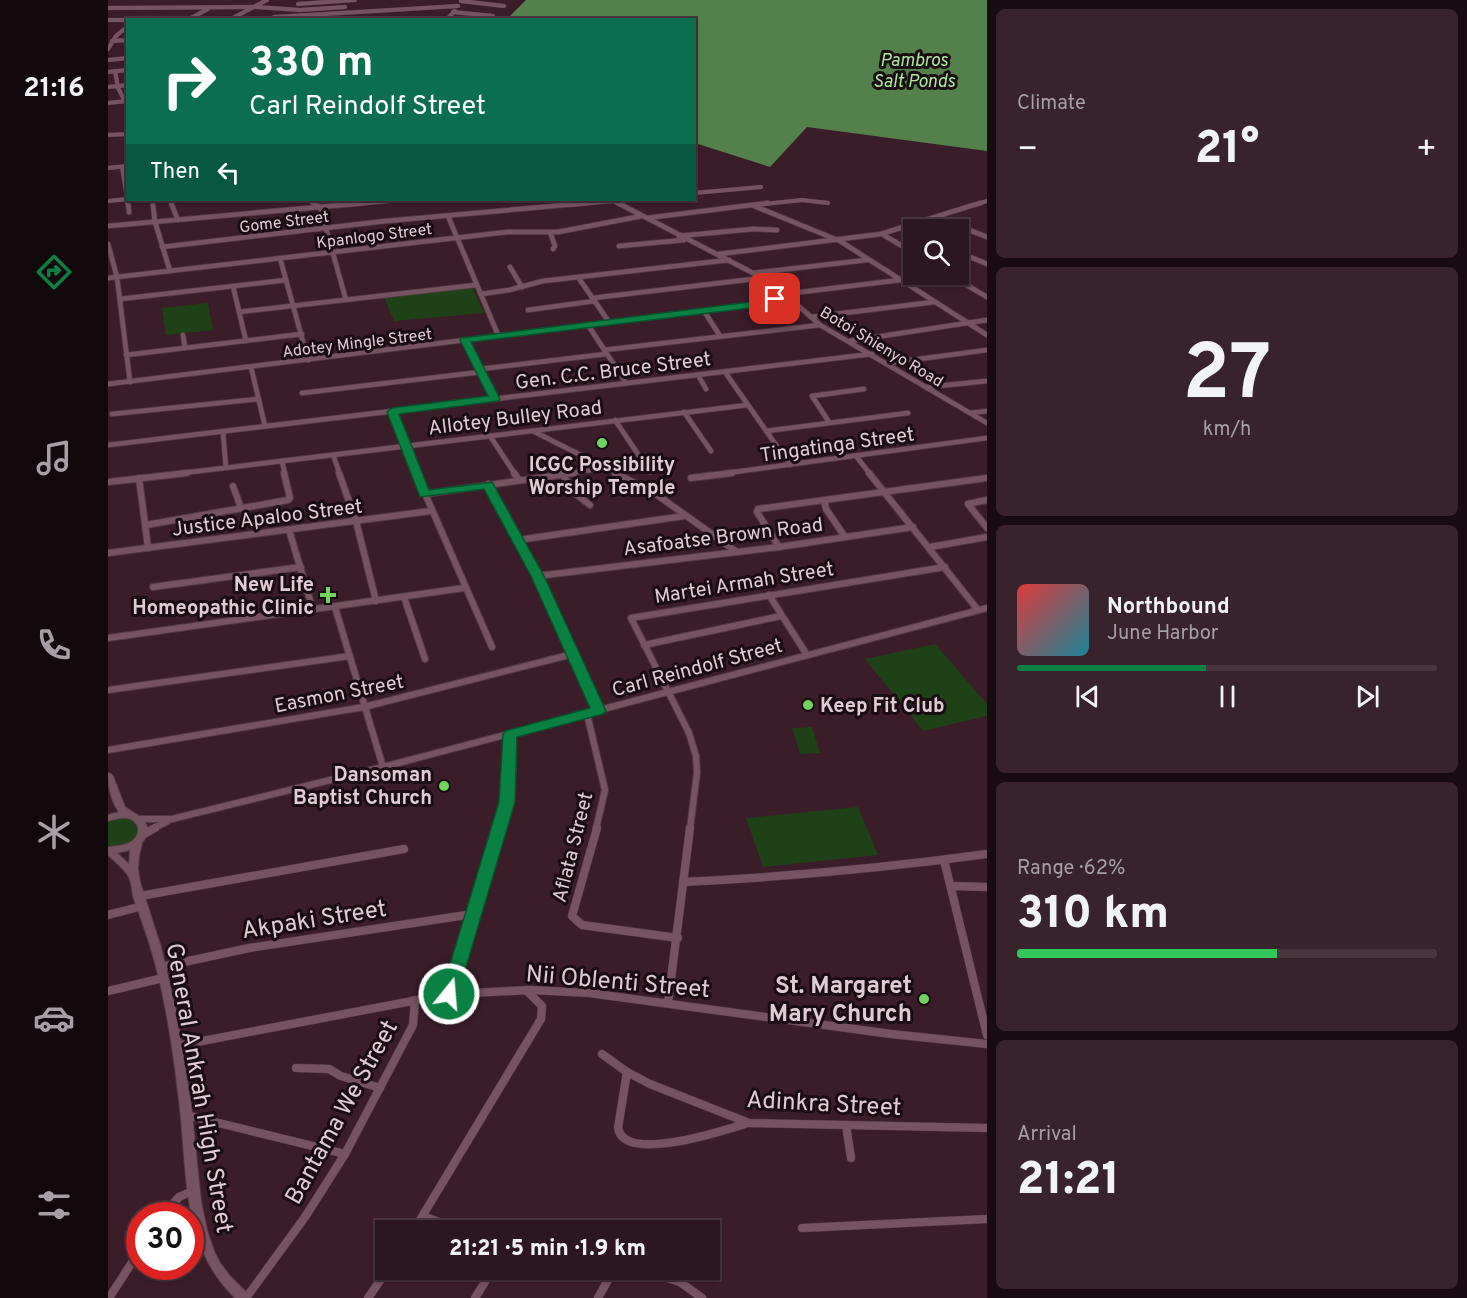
<!DOCTYPE html>
<html lang="en">
<head>
<meta charset="utf-8">
<style>
	body { margin:0; font-family:Overpass,sans-serif; background:#38232d; color:#f1f3f6; height:100vh; display:flex; flex-direction:column; font-size:22px; white-space:nowrap }
	* { box-sizing:border-box; margin:0 }
	p { font-size:20px; color:#a69fa5 }
	.icon { flex:none; width:33px; height:33px; fill:none; stroke:currentColor; stroke-width:2; stroke-linecap:round; stroke-linejoin:round }
	.map { position:relative; flex:1; overflow:hidden }
	.panel { display:flex; flex-direction:column; gap:9px; padding:9px; background:#180c12; width:480px }
	.panel>* { flex:none }
	.top-card { position:absolute; left:18px; top:18px; width:570px; height:183px; border-radius:0px; box-shadow:0 2px 4px #0004,0 0 0 2px #48353e; background:#0b6e4f; color:#fff; overflow:hidden }
	.controls { position:absolute; left:795px; top:219px; display:grid; gap:12px }
	.controls a { display:grid; place-items:center; width:66px; height:66px; border-radius:0px; background:#2c1620; box-shadow:0 2px 4px #0004,0 0 0 2px #48353e; font-size:30px }
	.speed { position:absolute; left:18px; top:1202px; display:flex; gap:12px; font-size:30px; font-weight:700; text-align:center }
	.speed>* { display:grid; place-content:center; width:78px; height:78px; border-radius:50%; background:#2c1620; box-shadow:0 2px 4px #0004,0 0 0 2px #48353e; line-height:1 }
	.speed .limit { border:9px solid #d22; background:#fff; color:#111 }
	.pin { position:absolute; display:grid; place-items:center; width:51px; height:51px; color:#fff; margin:-26px; border-radius:12px; box-shadow:0 3px 9px #0006 }
	.me { position:absolute; width:66px; margin:-33px; rotate:17deg; stroke-linejoin:round; filter:drop-shadow(0 0 4px #0008) }
	.turn { display:flex; align-items:center; gap:21px; height:126px; padding:0 24px; font-size:27px }
	.turn .icon { width:78px; height:78px; stroke-width:2.5 }
	.turn b { display:block; font-size:42px; line-height:51px }
	.then { display:flex; align-items:center; height:57px; padding:0 24px; background:#0003; gap:12px; font-size:22px }
	.big { font-size:45px; font-weight:800; line-height:1.1 }
	.panel .card { flex:1; display:flex; flex-direction:column; justify-content:center; gap:9px; min-width:0; padding:0 21px; border-radius:9px; background:#38232d }
	.panel .dial { align-items:center; gap:0 }
	.dial b { font-size:78px; line-height:1 }
	.song { display:flex; align-items:center; gap:18px }
	.cover { width:72px; height:72px; border-radius:9px; background:linear-gradient(135deg,hsl(0 70% 55%),hsl(190 70% 35%)) }
	.played { height:6px; border-radius:3px; background:linear-gradient(90deg,#0b8043 45%,#48353e 45%) }
	.keys { display:flex; justify-content:space-around; direction:ltr }
	.heat { display:flex; justify-content:space-between; align-items:center; font-size:33px; direction:ltr }
	.charge { height:9px; border-radius:4px; background:linear-gradient(90deg,#34c759 62%,#48353e 0) }
	.trip { position:absolute; left:267px; top:1220px; width:345px; height:60px; border-radius:0px; background:#2c1620; box-shadow:0 2px 4px #0004,0 0 0 2px #48353e; font-weight:800; line-height:60px; text-align:center }
	main { display:flex; flex:1; min-height:0 }
	.menu { display:flex; flex-direction:column; width:108px; justify-content:space-around; align-items:center; background:#12090d; color:#a69fa5 }
	.menu .icon { width:42px; height:42px }
	.menu .current { color:#0b8043 }
	.menu b { font-size:27px; color:#f1f3f6 }
	.map>svg:first-child { display:block }
	.green { fill:#1f4118 }
	.water { fill:#54804b }
	.lines { fill:none; stroke-linecap:round; stroke-linejoin:round }
	.minor-far3-casing { stroke:#533944; stroke-width:4.5 }
	.minor-far2-casing { stroke:#533944; stroke-width:6 }
	.minor-far1-casing { stroke:#533944; stroke-width:8 }
	.minor-casing { stroke:#533944; stroke-width:9 }
	.secondary-casing { stroke:#533944; stroke-width:2 }
	.minor-far3 { stroke:#765361; stroke-width:4 }
	.minor-far2 { stroke:#765361; stroke-width:4.5 }
	.minor-far1 { stroke:#765361; stroke-width:6 }
	.minor { stroke:#765361; stroke-width:8 }
	.secondary { fill:#765361; fill-rule:evenodd }
	.route { fill:#0b8043; stroke:#07532c; stroke-width:1.5 }
	.poi-dot { fill:#71d25e; stroke:#190c12; stroke-width:2 }
	.labels { text-anchor:middle; stroke-width:6; stroke-linejoin:round; paint-order:stroke }
	.far-street-label { font-size:16px; fill:#e0cbd3; stroke:#190c12 }
	.far-water-label { font-size:18px; font-style:italic; fill:#a9ea9c; stroke:#190c12 }
	.street-label { font-size:20px; fill:#e0cbd3; stroke:#190c12 }
	.poi-label { font-size:20px; font-weight:bold; fill:#e0cbd3; stroke:#190c12; text-anchor:end }
	.near-street-label { font-size:24px; fill:#e0cbd3; stroke:#190c12 }
	.near-poi-label { font-size:24px; font-weight:bold; fill:#e0cbd3; stroke:#190c12; text-anchor:end }
</style>
</head>
<body>
<main>
<nav class="menu">
<b>21:16</b>
<svg class="icon current" aria-label="directions" viewBox="0 0 24 24"><path d="M12 3l9 9-9 9-9-9zM9 14v-3h6M13 9l2 2-2 2"/></svg>
<svg class="icon" aria-label="music" viewBox="0 0 24 24"><path d="M9 18V5l10-2v13"/><circle cx="6" cy="18" r="3"/><circle cx="16" cy="16" r="3"/></svg>
<svg class="icon" aria-label="phone" viewBox="0 0 24 24"><path d="M5 4h4l2 5-3 2q2 4 5 5l2-3 5 2v4C11 20 4 13 5 4z"/></svg>
<svg class="icon" aria-label="climate" viewBox="0 0 24 24"><path d="M12 3v18M4 7l16 10M4 17L20 7"/></svg>
<svg class="icon" aria-label="car" viewBox="0 0 24 24"><path d="M5 17H2v-5l4-1 3-4h7l3 4 3 1v5h-3M9 17h6M6 11h13"/><circle cx="7" cy="17" r="2"/><circle cx="17" cy="17" r="2"/></svg>
<svg class="icon" aria-label="filters" viewBox="0 0 24 24"><path d="M4 7h16M4 17h16"/><circle cx="9" cy="7" r="2"/><circle cx="15" cy="17" r="2"/></svg>
</nav>
<div class="map">
<svg width="879" height="1298" viewBox="0 0 879 1298">
	<rect width="100%" height="100%" fill="#3b1d2a"/>
	<g class="green">
		<path d="M364,287L376,313L286,321L276,297Z"/>
		<path d="M100,303L105,330L58,335L54,308Z"/>
		<path d="M827,644L879,704V716L815,731L757,659Z"/>
		<path d="M704,727L712,753L692,754L684,728Z"/>
		<path d="M750,807L770,855L655,867L638,818Z"/>
		<path d="M21,817L32,822L31,837L19,845L0,846V821Z"/>
	</g>
	<path class="water" d="M418,0H879V151L699,127L662,167L587,143L586,20L399,19Z"/>
	<g class="lines">
		<defs>
			<g id="minor-far3">
				<path d="M353,1L396,6"/>
				<path d="M190,4L247,0"/>
				<path d="M0,8L148,7L192,10L237,7"/>
				<path d="M345,12L385,16"/>
				<path d="M166,17L350,6"/>
				<path d="M0,20H40"/>
				<path d="M79,20L100,9"/>
				<path d="M121,20L159,0"/>
				<path d="M338,20L347,11"/>
				<path d="M4,41L20,40"/>
				<path d="M0,49L8,36L20,26"/>
				<path d="M0,60L20,58"/>
				<path d="M7,71L10,88L20,107"/>
				<path d="M0,72L20,70"/>
				<path d="M0,87L20,85"/>
				<path d="M0,103L19,101"/>
				<path d="M0,135L20,134"/>
				<path d="M14,167L20,205"/>
				<path d="M0,168L20,166"/>
				<path d="M586,193L653,187"/>
				<path d="M62,200L64,205"/>
				<path d="M200,200L208,205"/>
				<path d="M504,200L513,205"/>
				<path d="M0,201L20,199"/>
				<path d="M239,205L292,200"/>
				<path d="M462,205L516,200"/>
				<path d="M648,205L694,200L720,203"/>
				<path d="M867,205L879,201"/>
			</g>
			<g id="minor-far2">
				<path d="M20,203L21,212"/>
				<path d="M63,203L70,220"/>
				<path d="M206,203L212,207L238,300"/>
				<path d="M510,203L645,273L677,294L712,325L879,423"/>
				<path d="M45,205L47,222L62,271"/>
				<path d="M646,206L732,241L879,335"/>
				<path d="M340,216L390,335"/>
				<path d="M828,217L879,237"/>
				<path d="M539,218L660,203"/>
				<path d="M0,226L256,203"/>
				<path d="M442,232L447,246L445,249"/>
				<path d="M774,234L806,253"/>
				<path d="M571,236L645,229L669,230"/>
				<path d="M0,244L9,277L22,382"/>
				<path d="M511,246L576,240"/>
				<path d="M54,247L278,221L479,203"/>
				<path d="M850,252L879,264"/>
				<path d="M611,254L773,234L872,203"/>
				<path d="M172,258L200,360"/>
				<path d="M402,267L414,287"/>
				<path d="M645,273L759,260"/>
				<path d="M840,274L879,297"/>
				<path d="M470,277L501,322"/>
				<path d="M0,278L399,232H450L534,216"/>
				<path d="M125,286L138,341"/>
				<path d="M373,294L401,290L435,281L621,260"/>
				<path d="M485,298L654,278"/>
				<path d="M12,299L178,280"/>
				<path d="M420,310L487,301"/>
				<path d="M596,311L612,336"/>
				<path d="M131,312L368,285"/>
				<path d="M703,317L826,302"/>
				<path d="M480,325L518,383"/>
				<path d="M75,335L77,348"/>
				<path d="M357,340L387,399"/>
				<path d="M742,341L879,320"/>
				<path d="M496,350L712,325"/>
				<path d="M18,355L194,334"/>
				<path d="M781,363L879,350"/>
				<path d="M143,367L157,426"/>
				<path d="M372,369L498,354"/>
				<path d="M617,372L682,465"/>
				<path d="M590,375L598,389"/>
				<path d="M0,384L642,305L662,302L677,294L792,280"/>
				<path d="M820,387L879,381"/>
				<path d="M194,393L373,372"/>
				<path d="M284,412L308,474"/>
				<path d="M576,412L603,451"/>
				<path d="M862,413L879,411"/>
				<path d="M4,414L151,399"/>
				<path d="M507,420L542,472"/>
				<path d="M721,422L704,396L756,389"/>
				<path d="M425,431L510,474"/>
				<path d="M658,431L800,413"/>
				<path d="M115,432L118,468"/>
				<path d="M382,436L407,474"/>
				<path d="M0,445L764,354"/>
				<path d="M225,455L232,474"/>
				<path d="M748,456L762,474"/>
				<path d="M174,461L177,474"/>
				<path d="M66,474L640,405"/>
				<path d="M455,474L497,468"/>
				<path d="M612,474L879,438"/>
			</g>
			<g id="minor-far1">
				<path d="M231,473L248,521L268,601"/>
				<path d="M308,473L384,647"/>
				<path d="M406,473L411,480"/>
				<path d="M507,473L545,492L629,552"/>
				<path d="M761,473L870,610"/>
				<path d="M454,474L468,494L482,505"/>
				<path d="M31,478L40,548"/>
				<path d="M583,478L624,473"/>
				<path d="M0,482L79,473"/>
				<path d="M380,484L429,576L490,711"/>
				<path d="M125,486L133,508"/>
				<path d="M317,494L466,473"/>
				<path d="M716,500L718,509L737,537"/>
				<path d="M879,500L860,504L879,528"/>
				<path d="M38,525L180,500L182,498L176,473"/>
				<path d="M181,530L205,610"/>
				<path d="M410,540L576,516"/>
				<path d="M671,547L649,512L650,509L879,478"/>
				<path d="M822,547L879,537"/>
				<path d="M0,553L323,511"/>
				<path d="M429,576L671,547L805,527"/>
				<path d="M45,587L193,567"/>
				<path d="M661,595L699,655"/>
				<path d="M296,597L317,659"/>
				<path d="M227,607L275,767"/>
				<path d="M0,638L356,588"/>
				<path d="M536,645L673,616"/>
				<path d="M0,690L242,656"/>
				<path d="M479,714L497,790L488,829"/>
				<path d="M0,750L256,707L465,654"/>
				<path d="M31,819H64L275,767L879,608"/>
				<path d="M44,829L60,821"/>
				<path d="M391,829L399,802L402,734"/>
				<path d="M582,829L589,773L588,756L581,733L523,618L837,567"/>
			</g>
			<g id="minor">
				<path d="M489,828L464,916L474,925L570,938"/>
				<path d="M36,834L47,828"/>
				<path d="M836,860L879,1035"/>
				<path d="M575,882C679,877 776,868 879,854"/>
				<path d="M843,886L879,887"/>
				<path d="M32,896L296,849"/>
				<path d="M0,915L35,906"/>
				<path d="M53,967L141,948L365,914"/>
				<path d="M0,991L55,978"/>
				<path d="M341,994L391,828"/>
				<path d="M560,1003L582,828"/>
				<path d="M68,1046L341,994L423,990L481,993L783,1034L879,1044"/>
				<path d="M494,1054L519,1072L542,1084L641,1123L879,1128"/>
				<path d="M188,1068L221,1069L233,1076L272,1088"/>
				<path d="M519,1072L510,1128C516,1164 617,1130 640,1123"/>
				<path d="M78,1115L237,1154"/>
				<path d="M738,1125L743,1158"/>
				<path d="M55,1215L71,1197L86,1190"/>
				<path d="M315,1216L351,1230"/>
				<path d="M694,1228L879,1219"/>
				<path d="M306,1230L433,1019L434,1006L419,991"/>
				<path d="M528,1269L572,1282L594,1298"/>
				<path d="M1,1298L32,1250"/>
				<path d="M138,1298L197,1217L237,1154L305,1025L307,1000"/>
				<path d="M260,1298L280,1269"/>
				<path d="M367,1298L385,1269"/>
				<path d="M490,1298L506,1269"/>
			</g>
			<path id="secondary" d="M0,773L3,774L5,776L17,807L36,819L40,829L38,837L34,843L31,856L30,869L32,882L53,947L69,1014L83,1104L93,1201L99,1230L106,1251L112,1263L122,1276L140,1294L142,1298H127C72,1245 80,1171 71,1101C64,1041 55,979 34,922C31,913 28,905 25,896C24,889 23,879 19,874C14,867 6,861 0,855V847C8,846 17,846 24,841C36,832 29,817 15,818C10,818 5,820 0,821V815L11,812C3,801 0,787 0,773ZM22,850L21,864L9,853Z"/>
		</defs>
		<use href="#minor-far3" class="minor-far3-casing"/>
		<use href="#minor-far2" class="minor-far2-casing"/>
		<use href="#minor-far1" class="minor-far1-casing"/>
		<use href="#minor" class="minor-casing"/>
		<use href="#secondary" class="secondary-casing"/>
		<use href="#minor-far3" class="minor-far3"/>
		<use href="#minor-far2" class="minor-far2"/>
		<use href="#minor-far1" class="minor-far1"/>
		<use href="#minor" class="minor"/>
		<use href="#secondary" class="secondary"/>
	</g>
	<path class="route" d="M667,296L670,297V301L642,308L363,342L392,399L390,401L291,414L321,490L384,482L436,576L498,711L495,714L409,737L407,802L350,994L348,999L341,1001L335,999L333,994L391,802L395,734L397,731L482,708L423,576L376,489L312,497L279,412L284,408L380,396L352,340L353,338L642,302Z"/>
	<g class="poi-dot">
		<circle cx="494" cy="443" r="6"/>
		<path d="M217 586h6v6h6v6h-6v6h-6v-6h-6v-6h6z"/>
		<circle cx="700" cy="705" r="6"/>
		<circle cx="336" cy="786" r="6"/>
		<circle cx="816" cy="999" r="6"/>
	</g>
	<g class="labels">
		<g class="far-street-label">
			<text transform="translate(176 221) rotate(-7)" y="6">Gome Street</text>
			<text transform="translate(266 235) rotate(-7)" y="6">Kpanlogo Street</text>
			<text transform="translate(249 342) rotate(-7)" y="6">Adotey Mingle Street</text>
			<text transform="translate(774 346) rotate(31)" y="6">Botoi Shienyo Road</text>
		</g>
		<g class="far-water-label">
			<text x="806" y="66">Pambros<tspan x="806" dy="21">Salt Ponds</tspan></text>
		</g>
		<g class="street-label">
			<text transform="translate(505 370) rotate(-7)" y="7">Gen. C.C. Bruce Street</text>
			<text transform="translate(407 417) rotate(-7)" y="7">Allotey Bulley Road</text>
			<text transform="translate(729 444) rotate(-8)" y="7">Tingatinga Street</text>
			<text transform="translate(159 517) rotate(-7)" y="7">Justice Apaloo Street</text>
			<text transform="translate(615 536) rotate(-7)" y="7">Asafoatse Brown Road</text>
			<text transform="translate(636 582) rotate(-9)" y="7">Martei Armah Street</text>
			<text transform="translate(589 667) rotate(-15)" y="7">Carl Reindolf Street</text>
			<text transform="translate(231 693) rotate(-11)" y="7">Easmon Street</text>
			<text transform="translate(464 847) rotate(-76)" y="7">Aflata Street</text>
		</g>
		<g class="poi-label">
			<text x="494" y="471" text-anchor="middle">ICGC Possibility<tspan x="494" dy="23">Worship Temple</tspan></text>
			<text x="206" y="591">New Life<tspan x="206" dy="23">Homeopathic Clinic</tspan></text>
			<text x="712" y="712" text-anchor="start">Keep Fit Club</text>
			<text x="324" y="781">Dansoman<tspan x="324" dy="23">Baptist Church</tspan></text>
		</g>
		<g class="near-street-label">
			<text transform="translate(206 919) rotate(-9)" y="8">Akpaki Street</text>
			<text transform="translate(510 981) rotate(5)" y="8">Nii Oblenti Street</text>
			<text transform="translate(92 1088) rotate(80)" y="8">General Ankrah High Street</text>
			<text transform="translate(716 1103) rotate(3)" y="8">Adinkra Street</text>
			<text transform="translate(233 1112) rotate(-61)" y="8">Bantama We Street</text>
		</g>
		<g class="near-poi-label">
			<text x="804" y="993">St. Margaret<tspan x="804" dy="28">Mary Church</tspan></text>
		</g>
	</g>
</svg>
<div class="controls">
<a><svg class="icon" aria-label="search" viewBox="0 0 24 24"><circle cx="10" cy="10" r="6"/><path d="M15 15l6 6"/></svg></a>
</div>
<div class="speed"><div class="limit">30</div></div>
<div class="pin" style="left:667px;top:299px;background:#d93025"><svg class="icon" aria-label="arrive" viewBox="0 0 24 24"><path d="M6 21V4h12l-3 4 3 4H6"/></svg></div>
<svg class="me" style="left:341px;top:994px" viewBox="-20 -20 40 40"><circle r="17" fill="#0b8043" stroke="#fff" stroke-width="3"/><path d="M0-11L8 9 0 5-8 9z" fill="#fff"/></svg>
<div class="trip">21:21 · 5 min · 1.9 km</div>
<div class="top-card">
<div class="turn"><svg class="icon" aria-label="right" viewBox="0 0 24 24"><path d="M7 20v-9h11M14 6l5 5-5 5"/></svg><div><b>330 m</b>Carl Reindolf Street</div></div>
<div class="then">Then<svg class="icon" aria-label="left" viewBox="0 0 24 24"><path d="M17 20v-9H6M10 6l-5 5 5 5"/></svg></div>
</div>
</div>
<section class="panel">
<div class="card"><p>Climate</p>
<div class="heat"><a>−</a><b class="big">21°</b><a>+</a></div>
</div>
<div class="card dial"><b>27</b><p>km/h</p></div>
<div class="card">
<div class="song"><i class="cover"></i><div><b>Northbound</b><p>June Harbor</p></div></div>
<div class="played"></div>
<div class="keys"><svg class="icon" aria-label="previous" viewBox="0 0 24 24"><path d="M18 5L8 12l10 7zM5 5v14"/></svg><svg class="icon" aria-label="pause" viewBox="0 0 24 24"><path d="M8 5v14M16 5v14"/></svg><svg class="icon" aria-label="next" viewBox="0 0 24 24"><path d="M6 5l10 7-10 7zM19 5v14"/></svg></div>
</div>
<div class="card"><p>Range · 62%</p><b class="big">310 km</b><div class="charge"></div></div>
<div class="card"><p>Arrival</p><b class="big">21:21</b></div>
</section>
</main>
</body>
</html>
